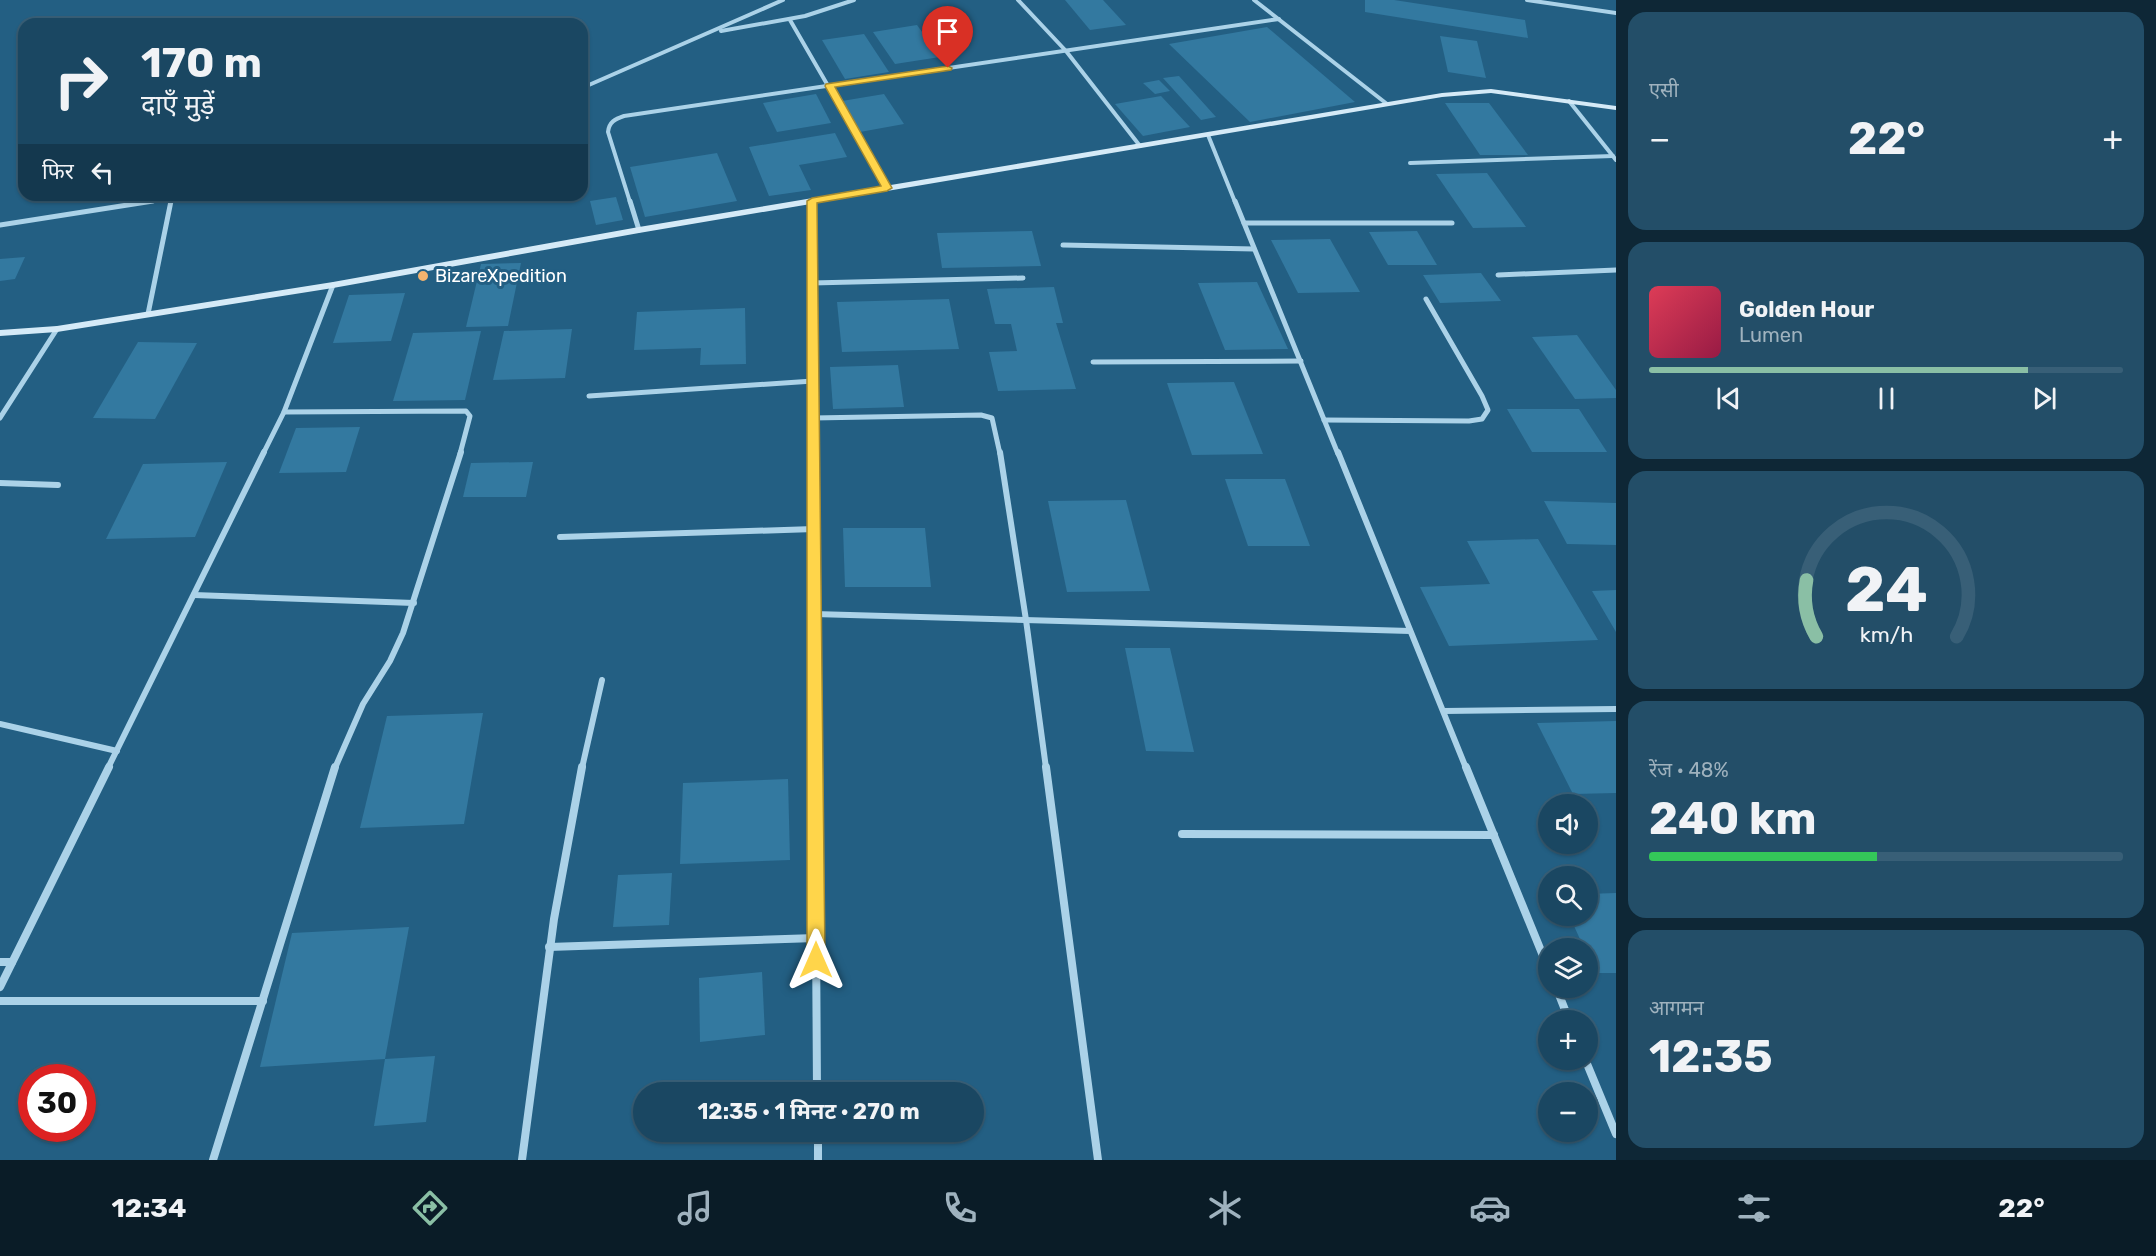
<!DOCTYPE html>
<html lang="hi">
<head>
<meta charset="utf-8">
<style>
	body { margin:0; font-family:Rubik,"Noto Sans Devanagari",sans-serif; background:#234e68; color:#f1f3f6; height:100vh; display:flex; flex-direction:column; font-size:22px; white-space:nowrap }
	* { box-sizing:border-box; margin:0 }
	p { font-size:20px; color:#9fb2be }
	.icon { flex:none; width:33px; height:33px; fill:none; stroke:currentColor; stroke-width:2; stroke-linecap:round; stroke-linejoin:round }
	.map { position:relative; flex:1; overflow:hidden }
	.side { display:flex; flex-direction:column; gap:12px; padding:12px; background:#0e2736; width:540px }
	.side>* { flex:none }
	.guide { position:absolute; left:18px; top:18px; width:570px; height:183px; border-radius:18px; box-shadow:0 2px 4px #0004,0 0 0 2px #385f77; background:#1a4762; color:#f1f3f6; overflow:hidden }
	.tools { position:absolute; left:1538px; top:794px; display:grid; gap:12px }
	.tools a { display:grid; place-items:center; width:60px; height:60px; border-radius:50%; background:#1a4762; box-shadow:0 2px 4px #0004,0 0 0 2px #385f77; font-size:30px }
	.speed { position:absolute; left:18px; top:1064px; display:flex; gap:12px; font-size:30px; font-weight:700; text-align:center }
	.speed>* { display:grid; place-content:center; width:78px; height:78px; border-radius:50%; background:#1a4762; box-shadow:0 2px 4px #0004,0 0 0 2px #385f77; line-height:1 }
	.speed .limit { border:9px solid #d22; background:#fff; color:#111 }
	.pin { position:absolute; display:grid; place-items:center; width:51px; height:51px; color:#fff; margin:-62px -26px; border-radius:50% 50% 50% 0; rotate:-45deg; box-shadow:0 0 6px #0007 }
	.pin .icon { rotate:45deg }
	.me { position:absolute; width:66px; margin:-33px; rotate:0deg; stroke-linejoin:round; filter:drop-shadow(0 0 4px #0008) }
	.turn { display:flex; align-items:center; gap:21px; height:126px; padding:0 24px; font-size:27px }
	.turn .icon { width:78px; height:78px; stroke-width:2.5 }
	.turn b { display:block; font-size:42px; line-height:51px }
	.then { display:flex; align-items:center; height:57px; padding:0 24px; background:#0003; gap:12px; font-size:22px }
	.big { font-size:45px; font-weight:700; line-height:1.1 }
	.side .card { flex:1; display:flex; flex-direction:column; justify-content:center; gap:9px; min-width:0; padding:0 21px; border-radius:18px; background:#234e68 }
	.side .dial { align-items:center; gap:0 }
	.dial svg { height:156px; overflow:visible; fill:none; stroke:#385f77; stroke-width:7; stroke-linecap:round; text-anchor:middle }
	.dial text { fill:#f1f3f6; stroke:none }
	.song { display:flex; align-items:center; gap:18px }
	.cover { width:72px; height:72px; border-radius:9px; background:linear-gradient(135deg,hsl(350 70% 55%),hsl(340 70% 35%)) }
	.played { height:6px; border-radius:3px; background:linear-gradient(90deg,#8abfa5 80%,#385f77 80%) }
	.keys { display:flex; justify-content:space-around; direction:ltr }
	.heat { display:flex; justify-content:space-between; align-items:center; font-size:33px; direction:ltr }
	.charge { height:9px; border-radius:4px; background:linear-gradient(90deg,#34c759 48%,#385f77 0) }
	.trip { position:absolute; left:633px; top:1082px; width:351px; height:60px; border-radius:30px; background:#1a4762; box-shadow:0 2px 4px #0004,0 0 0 2px #385f77; font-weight:700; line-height:60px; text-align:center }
	.tabs { display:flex; height:96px; justify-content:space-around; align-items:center; background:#0a1c27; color:#9fb2be }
	.tabs .icon { width:42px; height:42px }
	.tabs .current { color:#8abfa5 }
	.tabs b { font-size:27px; color:#f1f3f6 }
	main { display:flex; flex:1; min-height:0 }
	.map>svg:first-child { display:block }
	.building { fill:#3379a0 }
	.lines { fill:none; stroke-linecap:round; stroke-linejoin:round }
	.street-far3 { stroke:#abd2e8; stroke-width:4 }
	.street-far2 { stroke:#abd2e8; stroke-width:5 }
	.street-far1 { stroke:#abd2e8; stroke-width:6 }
	.street { stroke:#abd2e8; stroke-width:8 }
	.secondary { fill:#d5eaf7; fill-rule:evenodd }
	.route { fill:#ffd54a; stroke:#a68a30; stroke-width:1.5 }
	.poi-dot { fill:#f3b36e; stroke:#235f83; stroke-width:2 }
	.labels { text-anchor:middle; stroke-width:6; stroke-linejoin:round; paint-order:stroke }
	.far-poi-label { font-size:18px; fill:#fff; stroke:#235f83; text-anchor:start }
</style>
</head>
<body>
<main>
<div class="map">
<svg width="1616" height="1160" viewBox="0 0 1616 1160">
	<rect width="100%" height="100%" fill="#235f83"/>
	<g class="building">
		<path d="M1065,0H1103L1126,25L1090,30Z"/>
		<path d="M1365,0H1394L1525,20L1528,38L1365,12Z"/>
		<path d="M917,25L940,57L895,64L873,32Z"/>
		<path d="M1267,27L1355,102L1250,122L1169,44Z"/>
		<path d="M864,34L889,72L845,79L822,40Z"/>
		<path d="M1440,36L1477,41L1486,78L1448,72Z"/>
		<path d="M1179,76L1216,117L1201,120L1163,78Z"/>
		<path d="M1159,80L1170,91L1155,94L1143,83Z"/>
		<path d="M816,94L831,123L777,132L763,103Z"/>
		<path d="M884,94L904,124L860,132L842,101Z"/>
		<path d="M1161,96L1190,127L1143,136L1115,104Z"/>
		<path d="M1445,103H1489L1528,155H1480Z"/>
		<path d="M835,133L847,157L799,165L811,190L769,196L749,147Z"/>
		<path d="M717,153L737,201L645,217L630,167Z"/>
		<path d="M1487,173L1526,227L1473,228L1436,174Z"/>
		<path d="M616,197L623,220L596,225L590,201Z"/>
		<path d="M1032,231L1041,266L942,268L937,233Z"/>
		<path d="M1417,231L1437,265H1388L1369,232Z"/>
		<path d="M1330,239L1360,292L1298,293L1271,240Z"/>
		<path d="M25,257L15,279L0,281V259Z"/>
		<path d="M521,263L508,326L466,327L481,264Z"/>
		<path d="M1481,273L1501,301L1440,303L1423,275Z"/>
		<path d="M1257,282L1288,349L1225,350L1198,283Z"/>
		<path d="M1054,287L1063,323H1056L1076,389L998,391L989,352L1017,351L1011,324H995L987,289Z"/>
		<path d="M405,293L391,341L333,343L349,295Z"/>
		<path d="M949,299L959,349L842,352L837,302Z"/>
		<path d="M745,308L746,364L700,365L701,348L634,350L637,312Z"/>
		<path d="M572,329L565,378L493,380L504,331Z"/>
		<path d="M481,331L465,400L393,401L413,333Z"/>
		<path d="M1577,335L1616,390V398L1575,399L1532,337Z"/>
		<path d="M138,342L197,343L155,419L93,418Z"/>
		<path d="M898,365L904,407L833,409L830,367Z"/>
		<path d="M1234,382L1263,454L1192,455L1167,383Z"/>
		<path d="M1507,409H1579L1607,452H1532Z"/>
		<path d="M360,427L346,472L279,473L296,428Z"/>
		<path d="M227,462L195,537L106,539L143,464Z"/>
		<path d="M533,462L526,497H463L471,463Z"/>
		<path d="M1225,479H1285L1310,546H1248Z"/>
		<path d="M1126,500L1150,591L1067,592L1048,501Z"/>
		<path d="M1544,501L1616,503V545L1567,544Z"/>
		<path d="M843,528H925L931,587H845Z"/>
		<path d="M1538,539L1598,640L1449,646L1420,587L1490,584L1467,541Z"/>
		<path d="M1616,590V632L1592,591Z"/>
		<path d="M1125,648H1170L1194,752L1146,751Z"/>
		<path d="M483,713L464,824L360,828L387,716Z"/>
		<path d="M1616,721V793L1573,794L1537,723Z"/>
		<path d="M788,779L790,860L680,864L683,783Z"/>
		<path d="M672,873L669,925L613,927L618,875Z"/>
		<path d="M1616,893V973H1596L1587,953V948H1584L1569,915H1587V894Z"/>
		<path d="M409,927L385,1059L260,1067L292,933Z"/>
		<path d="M762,972L765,1035L700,1042L699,978Z"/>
		<path d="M435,1056L426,1122L374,1126L385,1059Z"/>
	</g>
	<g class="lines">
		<g class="street-far3">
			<path d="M1018,0L1066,51L1140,146"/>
			<path d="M1254,0L1387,104"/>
			<path d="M1527,0L1616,13"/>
			<path d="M790,20L887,188"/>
			<path d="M721,31L805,16L854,0"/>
			<path d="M582,88L783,0"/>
			<path d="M1569,101L1616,160"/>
			<path d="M1208,135L1235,202"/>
			<path d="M1410,163L1613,156"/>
			<path d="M144,202L189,195"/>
			<path d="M171,202L172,198"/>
			<path d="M630,202L608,132C609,122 615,119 624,116L1279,19"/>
		</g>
		<g class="street-far2">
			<path d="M630,201L639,230"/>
			<path d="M812,201L813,454"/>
			<path d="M1235,201L1338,454"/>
			<path d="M1244,223H1452"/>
			<path d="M0,225L153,201"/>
			<path d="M1063,245L1254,249"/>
			<path d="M1498,275L1616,270"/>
			<path d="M812,283L1023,278"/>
			<path d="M148,314L171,201"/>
			<path d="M1093,362L1301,361"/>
			<path d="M589,396L813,381"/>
			<path d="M284,412L466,411L470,416L460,454"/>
			<path d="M0,418L57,329"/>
			<path d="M813,418L981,415L992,418L1000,454"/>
			<path d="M1324,420L1469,421L1482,419L1488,410L1482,396L1426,299"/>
			<path d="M263,454L284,412L333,285"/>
		</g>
		<g class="street-far1">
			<path d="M813,452L815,768"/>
			<path d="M1000,452L1026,620L1046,768"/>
			<path d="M1338,452L1466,768"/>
			<path d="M0,483L58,485"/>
			<path d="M560,537L814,529"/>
			<path d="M194,595L414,603"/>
			<path d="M814,614L1410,631"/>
			<path d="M1444,711L1616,709"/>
			<path d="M0,724L117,751"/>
			<path d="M108,768L264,452"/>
			<path d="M335,768L363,704L390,661L403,633L461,452"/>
			<path d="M582,768L602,680"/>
		</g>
		<g class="street">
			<path d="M815,767L817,1092"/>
			<path d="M1046,767L1098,1160"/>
			<path d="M1466,767L1548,968"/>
			<path d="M1182,834L1494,835"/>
			<path d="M549,947L816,938"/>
			<path d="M0,962H12"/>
			<path d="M0,987L109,767"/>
			<path d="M1556,987L1569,1020"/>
			<path d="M0,1001H263"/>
			<path d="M1585,1059L1616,1134"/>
			<path d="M818,1131V1160"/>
			<path d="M213,1160L335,767"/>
			<path d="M522,1160L554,919L582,767"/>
		</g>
		<path class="secondary" d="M1491,89L1616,106V110L1491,93L1442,97L639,233L333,288L57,332L0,336V330L57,326L333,282L639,227L1442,93Z"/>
	</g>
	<path class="route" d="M948,66L952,68L951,70L835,87L892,188L887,191L817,203L825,960L822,966L816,969L810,966L807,960V201L812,198L881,186L825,86L826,84Z"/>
	<circle class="poi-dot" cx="423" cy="276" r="6"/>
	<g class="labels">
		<g class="far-poi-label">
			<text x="435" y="282">BizareXpedition</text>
		</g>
	</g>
</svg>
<div class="tools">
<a><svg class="icon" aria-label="sound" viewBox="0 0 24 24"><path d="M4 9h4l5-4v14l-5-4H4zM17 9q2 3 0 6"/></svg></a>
<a><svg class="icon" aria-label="search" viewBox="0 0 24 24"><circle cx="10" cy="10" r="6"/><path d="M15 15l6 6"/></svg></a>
<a><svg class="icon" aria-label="layers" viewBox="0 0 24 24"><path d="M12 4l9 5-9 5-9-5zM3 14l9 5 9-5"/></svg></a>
<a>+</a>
<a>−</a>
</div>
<div class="speed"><div class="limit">30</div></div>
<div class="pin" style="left:948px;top:68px;background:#d93025"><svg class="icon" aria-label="arrive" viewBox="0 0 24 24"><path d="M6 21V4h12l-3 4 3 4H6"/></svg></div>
<svg class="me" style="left:816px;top:960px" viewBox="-20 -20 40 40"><path d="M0-17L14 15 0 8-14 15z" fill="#ffd54a" stroke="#fff" stroke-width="4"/></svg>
<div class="trip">12:35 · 1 मिनट · 270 m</div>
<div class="guide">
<div class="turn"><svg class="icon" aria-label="right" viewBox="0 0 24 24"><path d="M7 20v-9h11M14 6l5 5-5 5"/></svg><div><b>170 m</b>दाएँ मुड़ें</div></div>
<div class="then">फिर<svg class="icon" aria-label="left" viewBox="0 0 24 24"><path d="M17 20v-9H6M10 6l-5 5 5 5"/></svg></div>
</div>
</div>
<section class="side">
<div class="card"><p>एसी</p>
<div class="heat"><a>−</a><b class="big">22°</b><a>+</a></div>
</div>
<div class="card">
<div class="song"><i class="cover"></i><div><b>Golden Hour</b><p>Lumen</p></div></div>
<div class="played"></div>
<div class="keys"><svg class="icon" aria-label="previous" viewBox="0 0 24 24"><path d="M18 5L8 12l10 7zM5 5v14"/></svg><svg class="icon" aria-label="pause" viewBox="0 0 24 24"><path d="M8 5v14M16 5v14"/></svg><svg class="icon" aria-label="next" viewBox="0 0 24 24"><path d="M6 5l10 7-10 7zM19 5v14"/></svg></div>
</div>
<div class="card dial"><svg viewBox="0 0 100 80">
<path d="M14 69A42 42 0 1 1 86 69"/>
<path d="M14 69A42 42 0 0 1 9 40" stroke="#8abfa5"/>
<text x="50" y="56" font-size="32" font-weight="700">24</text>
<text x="50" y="72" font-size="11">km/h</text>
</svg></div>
<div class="card"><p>रेंज · 48%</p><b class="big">240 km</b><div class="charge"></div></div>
<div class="card"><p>आगमन</p><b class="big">12:35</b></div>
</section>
</main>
<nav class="tabs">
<b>12:34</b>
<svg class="icon current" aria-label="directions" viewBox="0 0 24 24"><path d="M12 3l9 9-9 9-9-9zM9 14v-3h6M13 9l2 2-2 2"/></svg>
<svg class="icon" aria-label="music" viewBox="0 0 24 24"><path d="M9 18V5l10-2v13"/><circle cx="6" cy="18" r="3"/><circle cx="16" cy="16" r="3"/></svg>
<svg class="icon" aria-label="phone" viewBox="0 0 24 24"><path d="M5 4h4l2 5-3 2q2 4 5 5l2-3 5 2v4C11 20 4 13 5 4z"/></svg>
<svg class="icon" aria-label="climate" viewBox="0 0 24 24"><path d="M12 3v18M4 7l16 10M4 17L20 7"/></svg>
<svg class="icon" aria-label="car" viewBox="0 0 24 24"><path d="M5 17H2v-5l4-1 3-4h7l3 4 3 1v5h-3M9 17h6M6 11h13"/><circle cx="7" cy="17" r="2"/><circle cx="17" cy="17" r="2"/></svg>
<svg class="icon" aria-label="filters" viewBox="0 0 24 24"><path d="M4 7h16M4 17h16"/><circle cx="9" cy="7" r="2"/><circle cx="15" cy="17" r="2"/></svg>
<b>22°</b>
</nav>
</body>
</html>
